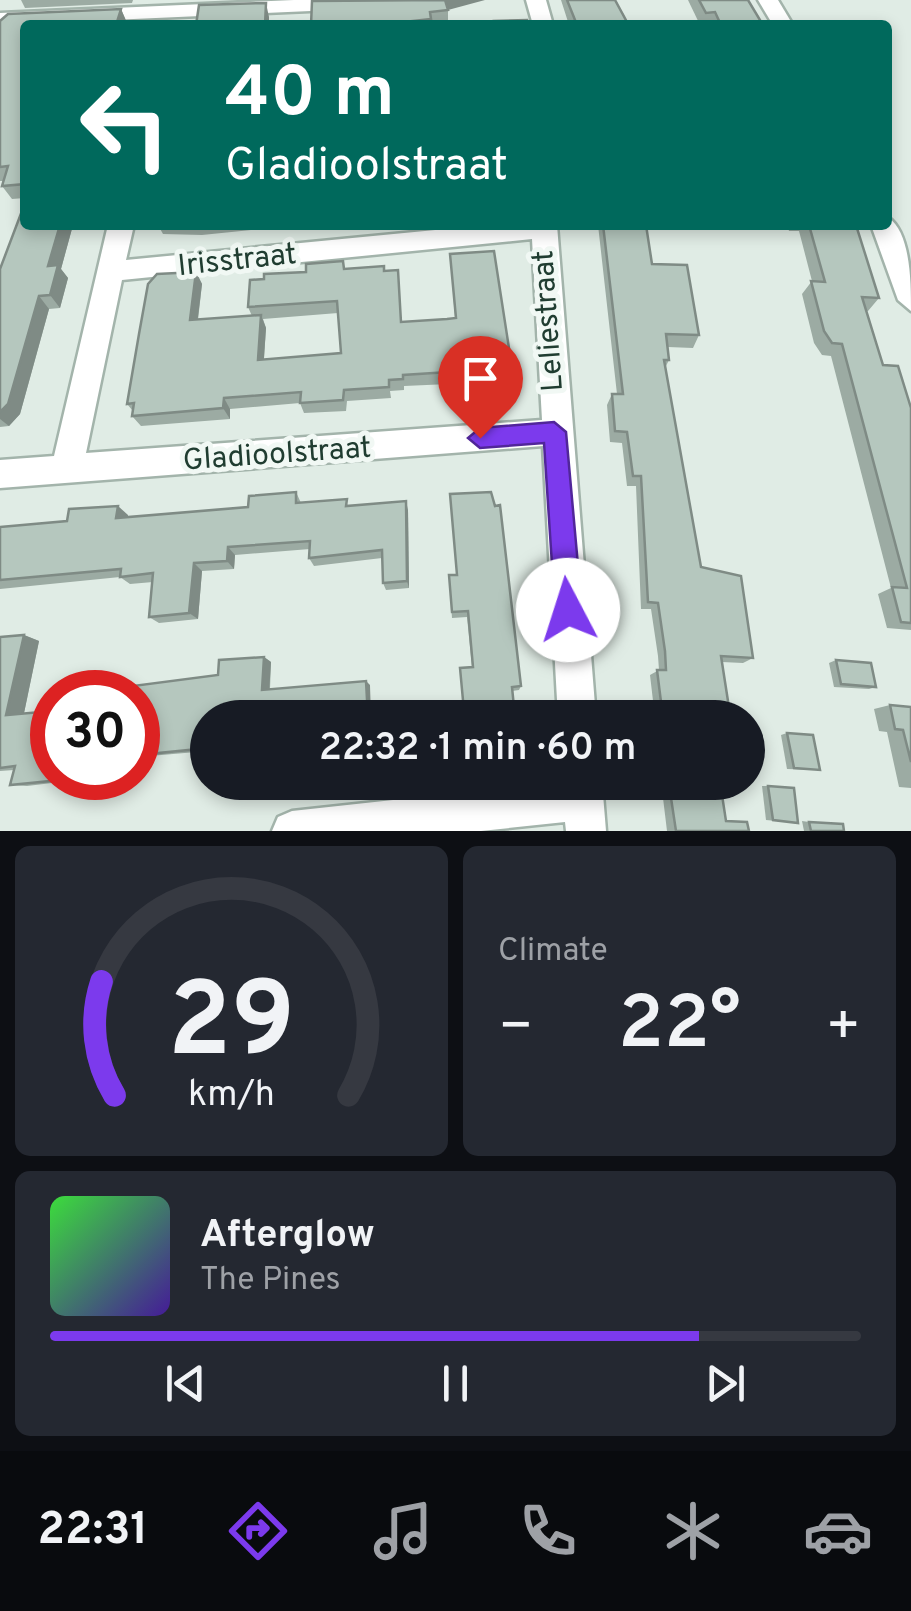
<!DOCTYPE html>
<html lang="en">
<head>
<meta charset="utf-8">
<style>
	body { margin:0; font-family:Overpass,sans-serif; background:#242831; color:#f1f3f6; height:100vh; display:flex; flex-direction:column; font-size:38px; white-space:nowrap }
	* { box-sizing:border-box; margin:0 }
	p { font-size:32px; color:#9ea1a6 }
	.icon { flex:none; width:55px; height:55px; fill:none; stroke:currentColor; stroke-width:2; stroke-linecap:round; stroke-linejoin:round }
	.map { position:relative; height:831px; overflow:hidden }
	.details { display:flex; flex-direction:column; gap:15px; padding:15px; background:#0d0f14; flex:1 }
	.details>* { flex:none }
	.banner { position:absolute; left:20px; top:20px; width:872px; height:210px; border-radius:10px; box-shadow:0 5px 15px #0003; background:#00695c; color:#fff; overflow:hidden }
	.speed { position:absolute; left:30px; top:670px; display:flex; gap:20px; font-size:50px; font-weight:700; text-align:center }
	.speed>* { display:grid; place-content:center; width:130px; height:130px; border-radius:50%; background:#171b24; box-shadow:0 5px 15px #0003; line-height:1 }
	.speed .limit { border:15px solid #d22; background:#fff; color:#111 }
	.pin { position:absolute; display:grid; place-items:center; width:85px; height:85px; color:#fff; margin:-102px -42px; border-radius:50% 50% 50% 0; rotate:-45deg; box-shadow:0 0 10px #0007 }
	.pin .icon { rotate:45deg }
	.me { position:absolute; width:110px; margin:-55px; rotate:355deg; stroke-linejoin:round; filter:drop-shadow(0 0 8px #0008) }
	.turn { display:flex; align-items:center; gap:35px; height:210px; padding:0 40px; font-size:45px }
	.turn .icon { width:130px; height:130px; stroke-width:2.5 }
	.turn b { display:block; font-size:70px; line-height:85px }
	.big { font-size:75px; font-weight:600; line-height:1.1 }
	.details .card { flex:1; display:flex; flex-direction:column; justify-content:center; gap:15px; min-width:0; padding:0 35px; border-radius:15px; background:#242831 }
	.details .dial { align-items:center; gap:0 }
	.dial svg { height:260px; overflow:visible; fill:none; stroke:#363941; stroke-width:7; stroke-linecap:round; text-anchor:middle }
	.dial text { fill:#f1f3f6; stroke:none }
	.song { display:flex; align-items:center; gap:30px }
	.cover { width:120px; height:120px; border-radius:15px; background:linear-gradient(135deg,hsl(120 70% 55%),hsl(260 70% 35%)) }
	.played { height:10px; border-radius:5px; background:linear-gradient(90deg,#7c3aed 80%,#363941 80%) }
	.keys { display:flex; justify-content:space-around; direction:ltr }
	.heat { display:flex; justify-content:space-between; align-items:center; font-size:55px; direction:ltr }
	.details .tiles { flex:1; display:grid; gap:15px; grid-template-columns:1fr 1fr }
	.card:last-child { grid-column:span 2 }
	.trip { position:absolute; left:190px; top:700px; width:575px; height:100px; border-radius:50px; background:#171b24; box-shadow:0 5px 15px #0003; font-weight:600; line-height:100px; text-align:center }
	.dock { display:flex; height:160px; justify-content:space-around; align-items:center; background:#090b0e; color:#9ea1a6 }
	.dock .icon { width:70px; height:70px }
	.dock .current { color:#7c3aed }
	.dock b { font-size:45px; color:#f1f3f6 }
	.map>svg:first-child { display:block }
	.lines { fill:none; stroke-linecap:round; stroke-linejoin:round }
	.minor-casing { stroke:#a3b4ab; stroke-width:5 }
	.minor { fill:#fff; fill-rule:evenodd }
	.wall { fill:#9caba3; fill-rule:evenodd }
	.shaded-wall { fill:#7f8b85 }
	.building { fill:#b5c7be; stroke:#7f8b85; stroke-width:2.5 }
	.route { fill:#7c3aed; stroke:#51269a; stroke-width:2.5 }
	.labels { text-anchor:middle; stroke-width:10; stroke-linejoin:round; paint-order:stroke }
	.street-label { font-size:30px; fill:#203d31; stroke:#f1f8f4 }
</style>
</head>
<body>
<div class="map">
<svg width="911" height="831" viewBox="0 0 911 831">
	<rect width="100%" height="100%" fill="#e0ece5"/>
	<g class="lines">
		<defs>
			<g id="minor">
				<path d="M294,0H433L423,6L0,25V13Z"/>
				<path d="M526,0H546L553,25H533Z"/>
				<path d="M758,0H778L793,25H773Z"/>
				<path d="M888,217C911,233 911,283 911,311L898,300L871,225H888Z"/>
				<path d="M108,225H134L126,260L487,225H557L596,718H558L543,446L0,488V460L54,456ZM532,239L542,420L86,453L122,280Z"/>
				<path d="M559,782H602L606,831H566L565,822L481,831H272L278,817L292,811Z"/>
			</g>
		</defs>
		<use href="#minor" class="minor-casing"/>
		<use href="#minor" class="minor"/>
	</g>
	<g class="wall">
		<path d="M21,0H133L132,3L25,8Z"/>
		<path d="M561,0H615L627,22L662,25H569Z"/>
		<path d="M688,0H748L763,25H700Z"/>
		<path d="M121,9L127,23L25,25V198L12,199L2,186L3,181H0V21Z"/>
		<path d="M448,10V24L311,25Z"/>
		<path d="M25,225H73L61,269L68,278L60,308L49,309L20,414L9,426L0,427V269Z"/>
		<path d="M158,225H298L202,235L163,234Z"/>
		<path d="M598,225H646L652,264L699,335L693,348L668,347L669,360L665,368L701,567L753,658L743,663L722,662L730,714L720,717L655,718L650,675L659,670L658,656L651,609H641L636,486H627L622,443L610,442L607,405L612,394H617Z"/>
		<path d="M787,225H856L879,298L868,311H867L883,365L911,408V630L887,628L878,594L891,588L831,356L822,355L814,343L802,294L812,281L799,231H789Z"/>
		<path d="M450,254L513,374L511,385L507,386L506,397L465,401L463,385L449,384L404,386V390L390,391L391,398L347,401L346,411L304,413L300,403L230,409V419L141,426L132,416L133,411L127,404L196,272L202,284L198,320L252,316L248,307L345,269L384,271L401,322L455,318ZM338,313L341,353L264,359L266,328L263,319Z"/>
		<path d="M296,492L301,503L408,510L409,588L386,590L383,583L382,558L314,566L309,558L310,549L235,555L234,569L202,571L198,619L159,623L149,617L153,582L130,584L120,577L0,589V527L128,515V517L248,507Z"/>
		<path d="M449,575L521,686L519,690L512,691L514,707L512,710L464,714L460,673L472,667L467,617L452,618Z"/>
		<path d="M24,635L39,641L24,713L52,778H85V779L27,786L10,785L14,770L0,771V637Z"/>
		<path d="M264,657L271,662L270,689L370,685L208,718V751L138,757V692L218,675Z"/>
		<path d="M836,660L876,687L869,689L834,687L829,663Z"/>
		<path d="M890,705L911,707V788L899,787L887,732L879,731L874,709Z"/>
		<path d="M787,733L820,770L787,769L781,735Z"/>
		<path d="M648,782H720L726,821L749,831H667L663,798L650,797Z"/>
		<path d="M762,786H768L798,823L766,820Z"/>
		<path d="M802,821L809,822L844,831H804Z"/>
	</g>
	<g class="shaded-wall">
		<path d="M445,0H485L448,10Z"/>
		<path d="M266,3L269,17V25H265Z"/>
		<path d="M121,9L127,23L126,25H116Z"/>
		<path d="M60,225H73L61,269L68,278L60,308L50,295L48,266Z"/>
		<path d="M196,272L202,284L196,333L190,320Z"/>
		<path d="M39,296L49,309L20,414L9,426L0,419V412Z"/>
		<path d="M261,315L266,328L263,371L258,360Z"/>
		<path d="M224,398L230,409V419L223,408Z"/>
		<path d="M406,501L408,510L409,588L407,581Z"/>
		<path d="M118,506L128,515L126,526L116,518Z"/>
		<path d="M228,547L235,555L234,569L227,561Z"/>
		<path d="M194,563L202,571L198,619L189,613Z"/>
		<path d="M24,635L39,641L23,718L6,715Z"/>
		<path d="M264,657L271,662L269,694L262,690Z"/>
		<path d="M366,681L370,685L371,718H368Z"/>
	</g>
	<g class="building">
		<path d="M445,0L448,10L430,12L431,19L377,25H311L312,1Z"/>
		<path d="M567,0H615L627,22L662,24V25H577Z"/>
		<path d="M699,0H748L763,25H721L715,12L706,13Z"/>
		<path d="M266,3L265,25H196L199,5Z"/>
		<path d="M121,9L116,25H25V184L2,186L8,166L0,167V21L8,14Z"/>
		<path d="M527,20L528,25H495L494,21Z"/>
		<path d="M25,203V225H60L48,266L58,265L50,295L39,296L8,404L0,412V269Z"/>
		<path d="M603,225H646L652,264L687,265L699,335L666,334L669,360H664L701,567L741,576L753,658L721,656L730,714L709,713L710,718H663L657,670H666L665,651L658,603L648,602L641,476H633L627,432L615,431L612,394H623Z"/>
		<path d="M809,225H856L879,298L862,297L883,365L898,366L911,408V623L901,622L892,587L907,588L842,344L832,343L824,331L811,281L825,282Z"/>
		<path d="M494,251L513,374L506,375L507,386L465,390L463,374L449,372L403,375V379L389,380V387L344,390L343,400L300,403L301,392L224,398L223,408L132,416L134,403L127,404L139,334L148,284L157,274L196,272L190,320L261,315L258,360L341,353L337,301L248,307L250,280L264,279V274L306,272V264L343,261L344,269L384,266V271L398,270L401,322L447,319L456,318L450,254Z"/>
		<path d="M296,492V503L347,499L346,506L406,501L407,581L383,583L382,550L309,558L310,541L228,547L227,561L194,563L189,613L149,617L153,573L120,577L121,569L0,580V527L67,521L69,509L118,506L116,518L248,507L249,496Z"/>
		<path d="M491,492L495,506L500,505L521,686L512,687L514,707L464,711L460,668L473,667L468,611L452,612L449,575H457L450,494Z"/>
		<path d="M24,635L6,715L52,711V778L70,779L10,785L15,766L0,768V637Z"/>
		<path d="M264,657L262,690L366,681L368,718H208V748L138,755V692H102V690L218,675L219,660Z"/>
		<path d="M836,660L871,663L876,687L841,684Z"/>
		<path d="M890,705L911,707V762L903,730L895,729Z"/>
		<path d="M787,733L813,735L820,770L794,768Z"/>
		<path d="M656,782H720L726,821L747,822L749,831H676L671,798L657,797Z"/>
		<path d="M768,786L794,788L798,823L773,820Z"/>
		<path d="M809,822L843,824L844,831H811Z"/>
	</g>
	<path class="route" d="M554,422L566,432L582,610L578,620L568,624L559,620L555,610L544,443L480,448L468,438L480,428Z"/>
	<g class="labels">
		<g class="street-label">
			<text transform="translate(237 259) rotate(-6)" y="10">Irisstraat</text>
			<text transform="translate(547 321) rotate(-94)" y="10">Leliestraat</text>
			<text transform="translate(277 453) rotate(-4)" y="10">Gladioolstraat</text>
		</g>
	</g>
</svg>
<div class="speed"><div class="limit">30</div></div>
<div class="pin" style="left:480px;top:438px;background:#d93025"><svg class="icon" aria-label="arrive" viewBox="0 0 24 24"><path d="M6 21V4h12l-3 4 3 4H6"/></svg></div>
<svg class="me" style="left:568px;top:610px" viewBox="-20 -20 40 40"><circle r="19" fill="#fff"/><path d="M0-13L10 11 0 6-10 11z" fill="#7c3aed"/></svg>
<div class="trip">22:32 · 1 min · 60 m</div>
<div class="banner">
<div class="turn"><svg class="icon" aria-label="left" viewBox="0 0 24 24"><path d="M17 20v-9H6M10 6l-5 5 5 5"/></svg><div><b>40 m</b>Gladioolstraat</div></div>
</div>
</div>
<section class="details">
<div class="tiles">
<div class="card dial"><svg viewBox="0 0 100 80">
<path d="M14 69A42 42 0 1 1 86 69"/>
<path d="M14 69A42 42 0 0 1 10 34" stroke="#7c3aed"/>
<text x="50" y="56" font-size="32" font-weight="700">29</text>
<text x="50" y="72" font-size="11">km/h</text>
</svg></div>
<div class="card"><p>Climate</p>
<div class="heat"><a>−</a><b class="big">22°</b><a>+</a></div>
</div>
<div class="card">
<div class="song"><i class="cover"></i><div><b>Afterglow</b><p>The Pines</p></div></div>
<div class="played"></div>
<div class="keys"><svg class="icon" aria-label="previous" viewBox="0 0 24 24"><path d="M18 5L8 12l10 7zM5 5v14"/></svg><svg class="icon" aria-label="pause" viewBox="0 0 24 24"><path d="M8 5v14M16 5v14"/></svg><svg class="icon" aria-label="next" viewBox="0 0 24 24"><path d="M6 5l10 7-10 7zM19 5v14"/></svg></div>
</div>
</div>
</section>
<nav class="dock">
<b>22:31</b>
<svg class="icon current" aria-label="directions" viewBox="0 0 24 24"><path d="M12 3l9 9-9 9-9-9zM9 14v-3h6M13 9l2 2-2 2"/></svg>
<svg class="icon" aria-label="music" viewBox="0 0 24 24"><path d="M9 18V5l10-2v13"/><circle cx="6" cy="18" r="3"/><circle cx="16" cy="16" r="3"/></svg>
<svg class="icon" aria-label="phone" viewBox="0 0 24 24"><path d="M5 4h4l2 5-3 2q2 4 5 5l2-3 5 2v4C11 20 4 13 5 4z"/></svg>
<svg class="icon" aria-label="climate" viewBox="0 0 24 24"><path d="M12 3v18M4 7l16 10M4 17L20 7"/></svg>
<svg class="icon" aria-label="car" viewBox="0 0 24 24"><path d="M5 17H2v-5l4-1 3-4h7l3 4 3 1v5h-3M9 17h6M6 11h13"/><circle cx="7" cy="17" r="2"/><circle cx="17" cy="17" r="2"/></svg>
</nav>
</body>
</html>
